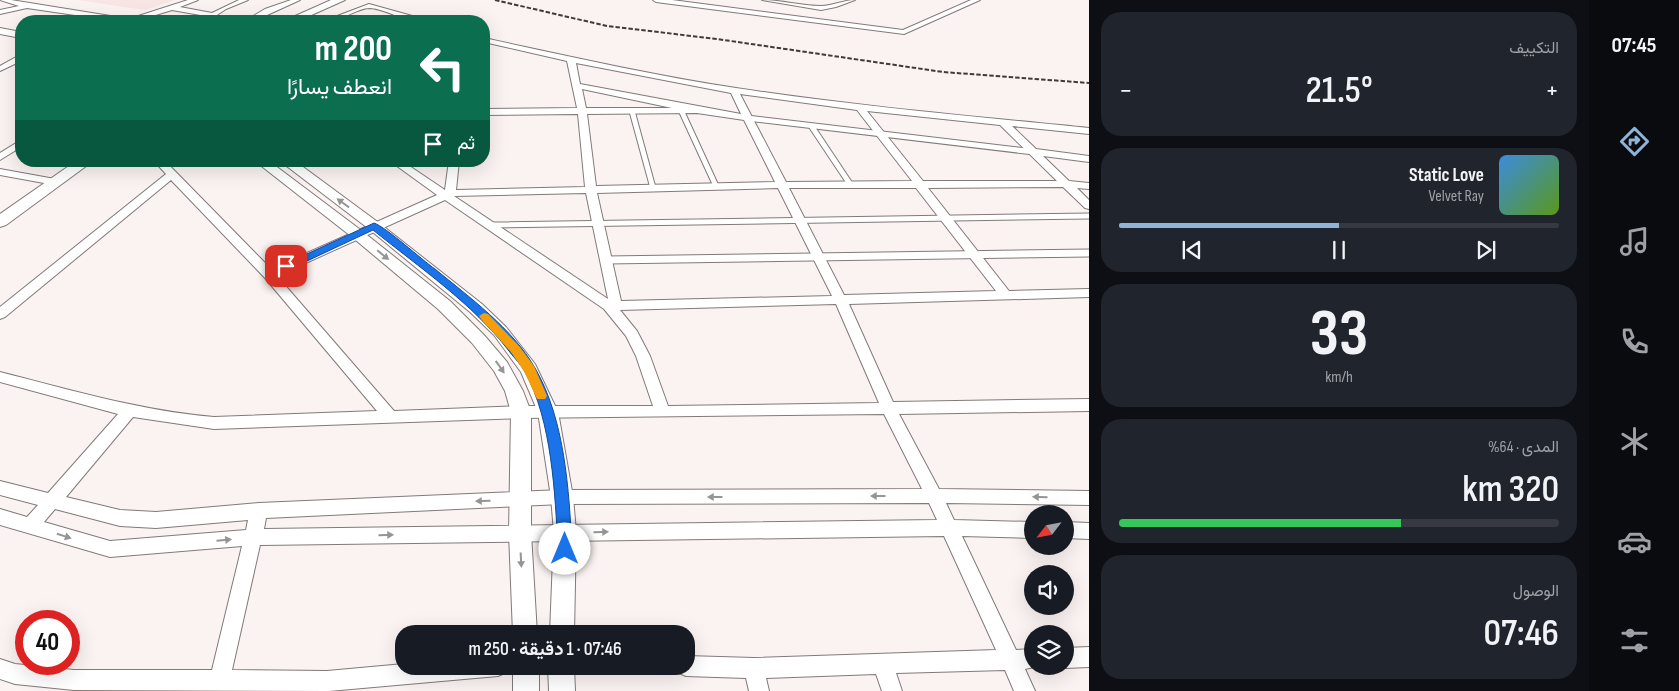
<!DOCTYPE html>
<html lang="ar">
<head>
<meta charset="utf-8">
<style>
	body { margin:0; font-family:"Sofia Sans Condensed",Vazirmatn,sans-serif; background:#20242c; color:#f1f3f6; direction:rtl; height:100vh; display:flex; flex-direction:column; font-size:19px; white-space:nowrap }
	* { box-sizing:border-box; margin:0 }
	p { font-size:16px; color:#9ea1a6 }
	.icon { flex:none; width:28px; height:28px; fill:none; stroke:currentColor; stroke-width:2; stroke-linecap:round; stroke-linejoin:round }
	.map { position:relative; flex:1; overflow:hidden; direction:ltr }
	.panel { display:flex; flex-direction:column; gap:12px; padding:12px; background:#0d0f14; width:500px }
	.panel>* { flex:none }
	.hud { position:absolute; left:15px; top:15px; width:475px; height:152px; border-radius:20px; box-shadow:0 5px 20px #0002; direction:rtl; background:#0b6e4f; color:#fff; overflow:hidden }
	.needle { width:32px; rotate:238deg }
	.fabs { position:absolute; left:1024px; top:505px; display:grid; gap:10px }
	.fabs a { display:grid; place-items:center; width:50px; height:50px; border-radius:50%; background:#171b24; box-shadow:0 5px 20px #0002; font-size:25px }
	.speed { position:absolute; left:15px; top:610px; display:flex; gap:10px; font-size:25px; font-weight:700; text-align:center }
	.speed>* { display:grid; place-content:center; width:65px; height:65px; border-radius:50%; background:#171b24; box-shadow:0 5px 20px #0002; line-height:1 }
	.speed .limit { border:8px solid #d22; background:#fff; color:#111 }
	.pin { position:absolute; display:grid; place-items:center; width:42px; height:42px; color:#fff; margin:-21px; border-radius:10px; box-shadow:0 2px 8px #0006 }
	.me { position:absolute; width:55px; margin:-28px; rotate:0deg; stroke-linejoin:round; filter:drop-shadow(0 0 4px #0008) }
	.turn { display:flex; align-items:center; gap:18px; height:105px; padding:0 15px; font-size:22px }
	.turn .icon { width:65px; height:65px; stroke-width:2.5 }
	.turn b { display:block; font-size:35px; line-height:42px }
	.then { display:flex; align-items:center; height:48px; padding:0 15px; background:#0003; gap:10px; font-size:19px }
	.big { font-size:38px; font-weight:600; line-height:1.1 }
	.panel .widget { flex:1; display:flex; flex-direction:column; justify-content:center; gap:8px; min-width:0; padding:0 18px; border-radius:20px; background:#20242c }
	.panel .dial { align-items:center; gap:0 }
	.dial b { font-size:65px; line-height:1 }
	.song { display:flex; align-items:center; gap:15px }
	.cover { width:60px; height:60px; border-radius:8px; background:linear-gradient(135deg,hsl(210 70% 55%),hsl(90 70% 35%)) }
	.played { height:5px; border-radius:2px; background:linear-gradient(90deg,#8fb4d8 50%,#363941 50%) }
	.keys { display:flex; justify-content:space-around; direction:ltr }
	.heat { display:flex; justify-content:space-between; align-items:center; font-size:28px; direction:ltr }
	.charge { height:8px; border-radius:4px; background:linear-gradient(90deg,#34c759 64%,#363941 0) }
	.trip { position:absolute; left:395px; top:625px; width:300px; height:50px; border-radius:20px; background:#171b24; box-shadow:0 5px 20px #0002; font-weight:600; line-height:50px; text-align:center; direction:rtl }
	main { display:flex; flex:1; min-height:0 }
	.menu { display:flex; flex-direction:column; width:90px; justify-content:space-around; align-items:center; background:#090b0e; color:#9ea1a6 }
	.menu .icon { width:35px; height:35px }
	.menu .active { color:#8fb4d8 }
	.menu b { font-size:22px; color:#f1f3f6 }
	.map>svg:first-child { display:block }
	.built { fill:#f7e6e4 }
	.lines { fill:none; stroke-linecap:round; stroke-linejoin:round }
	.service-far1-casing { stroke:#817a79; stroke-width:7 }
	.service-casing { stroke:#817a79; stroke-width:9 }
	.minor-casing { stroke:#817a79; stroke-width:2 }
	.tertiary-casing { stroke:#817a79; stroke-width:2 }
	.secondary-casing { stroke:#817a79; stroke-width:2 }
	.service-far1 { stroke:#fff; stroke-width:5 }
	.service { stroke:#fff; stroke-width:7 }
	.minor { fill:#fff; fill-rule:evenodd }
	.tertiary { fill:#fff; fill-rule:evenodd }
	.secondary { fill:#fff; fill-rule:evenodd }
	.rail { stroke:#3e3b3a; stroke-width:2; stroke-dasharray:4.5 2; stroke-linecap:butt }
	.oneway { fill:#969595 }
	.route { fill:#1a73e8; stroke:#114b97 }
	.slow { fill:#f59e0b }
</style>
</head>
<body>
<main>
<nav class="menu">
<b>07:45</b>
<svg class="icon active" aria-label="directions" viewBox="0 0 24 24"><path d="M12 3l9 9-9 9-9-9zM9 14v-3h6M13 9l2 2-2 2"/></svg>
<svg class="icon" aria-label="music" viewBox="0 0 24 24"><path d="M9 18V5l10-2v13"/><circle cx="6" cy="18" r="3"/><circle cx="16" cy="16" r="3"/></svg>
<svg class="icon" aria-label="phone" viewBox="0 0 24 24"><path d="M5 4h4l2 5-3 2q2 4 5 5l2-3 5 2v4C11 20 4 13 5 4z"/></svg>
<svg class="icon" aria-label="climate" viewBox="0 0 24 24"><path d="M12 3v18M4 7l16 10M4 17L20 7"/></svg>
<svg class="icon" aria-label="car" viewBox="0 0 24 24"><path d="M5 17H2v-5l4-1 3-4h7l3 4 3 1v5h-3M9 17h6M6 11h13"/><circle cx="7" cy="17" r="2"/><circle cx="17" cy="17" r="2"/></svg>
<svg class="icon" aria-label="filters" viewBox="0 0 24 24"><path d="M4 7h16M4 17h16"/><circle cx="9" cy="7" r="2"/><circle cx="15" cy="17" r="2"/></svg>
</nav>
<section class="panel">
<div class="widget"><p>التكييف</p>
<div class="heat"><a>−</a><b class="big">21.5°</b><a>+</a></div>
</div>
<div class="widget">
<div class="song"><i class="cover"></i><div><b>Static Love</b><p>Velvet Ray</p></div></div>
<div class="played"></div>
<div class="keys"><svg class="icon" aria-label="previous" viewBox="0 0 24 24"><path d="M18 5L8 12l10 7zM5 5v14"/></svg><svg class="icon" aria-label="pause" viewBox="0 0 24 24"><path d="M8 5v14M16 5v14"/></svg><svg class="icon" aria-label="next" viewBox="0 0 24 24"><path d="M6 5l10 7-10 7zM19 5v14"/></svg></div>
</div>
<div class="widget dial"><b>33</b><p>km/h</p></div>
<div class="widget"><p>المدى · 64%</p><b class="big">320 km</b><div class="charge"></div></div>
<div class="widget"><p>الوصول</p><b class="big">07:46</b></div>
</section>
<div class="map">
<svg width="1089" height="691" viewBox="0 0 1089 691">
	<rect width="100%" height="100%" fill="#fbf3f2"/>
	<path class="built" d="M77,0H176L145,10Z"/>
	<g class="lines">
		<defs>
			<g id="service-far1">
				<path d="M681,110L716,186"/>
				<path d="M632,111L653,188"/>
				<path d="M747,118L1034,152"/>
				<path d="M812,127L850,184"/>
				<path d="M490,225L1089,216"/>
				<path d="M1051,254L1089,253"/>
			</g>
			<path id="service" d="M607,260L1089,253"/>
			<g id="minor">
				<path d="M0,0H11L129,19L188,0H198L180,7L212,13L239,0H248L226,9L208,21H199L206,16L172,10L136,21H116L27,8L0,14V10L19,6Z"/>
				<path d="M291,0H300L254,21H245L265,9Z"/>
				<path d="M653,0H672L903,30L971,0H980L904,34L656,2Z"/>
				<path d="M762,0C782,0 801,6 821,6C833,6 843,0 855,0L836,7L821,10Z"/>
				<path d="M369,4L423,19L424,21C404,22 386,9 370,8C356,8 342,22 324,21Z"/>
				<path d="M484,38C568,56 651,75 736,88C853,106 971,116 1089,128V134L1012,126L1036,149L1089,156V162L1043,156L1069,181L1089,183V189L1077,188L1089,200V209L1085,208L1063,187L928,188L1009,291L1089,289V297L849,304L893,402L1089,399V411L899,414L939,489L1089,491V505L946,503L954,520L1032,522V538L962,536L1016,650L1032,649V666H1039L1025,669L1035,691H1014L1005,670L896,673L902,691H882L876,674L766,678L769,691H749L746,678L686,676L679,673L676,666H686V656L754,658L996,650L944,536L260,545L232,670L327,671L404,664V666H508L505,673L498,676L329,691L74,690L15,684L0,679V659L15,664L74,670H212L242,546L110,557L0,525V509L27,517L38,505L0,495V481L48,493L118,414L0,382V372C71,390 141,411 214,417L377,411L265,278L171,180L5,317L0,319V307L166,174L154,161H165L271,269L437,195L390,161H402L445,190L449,161H459L456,190L585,187L578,114L484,115V109L577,108L567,61L484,42ZM576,63L731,93L741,114L580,84ZM582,89L672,108H586ZM740,94L857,110L912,181L786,182ZM867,111L1000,125L1057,181H923ZM697,113L744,120L775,182L596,186L587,114ZM778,188L832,296L621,301L597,193ZM789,188H916L996,291L844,295ZM586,193L608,299L454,196ZM445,200L604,309L626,336L636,356L653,406H521L394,411L277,276ZM836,304L879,403L668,406L650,356L637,331L620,310ZM884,414L922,489L562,490L259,503L156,512L120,510L66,497L133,417L214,429L521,418ZM929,503L937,520L264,529L266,518L562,504ZM55,509L120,526L156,528L248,520L246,530L110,541L44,522Z"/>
				<path d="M18,56H21V61L0,71V66Z"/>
				<path d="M21,140V147L0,160V153Z"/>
				<path d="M0,169L55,179L60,182L55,185L0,175Z"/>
				<path d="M1065,522L1089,523V539L1065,538Z"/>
				<path d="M1089,647V667L1065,668L1061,666H1065V648Z"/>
			</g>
			<g id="tertiary">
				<path d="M0,28L21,32V38L0,34Z"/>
				<path d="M255,161H269L362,231L450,301L484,335L507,362L523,391L531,412V533L537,634H513L509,533L511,412L505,391L494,371L472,343L438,309L352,237Z"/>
				<path d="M280,161H295L379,223L482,304L506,327L535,364L558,412L573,497L576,532L574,634H550L554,532L551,497L538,412L521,372L494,335L470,312L369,229Z"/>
				<rect x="513" y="666" width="26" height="25"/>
				<path d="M548,666H574L575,691H549Z"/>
			</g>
			<g id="secondary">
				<path d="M331,0H345L298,21H284Z"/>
				<path d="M76,161H93L6,225L0,227V214Z"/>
			</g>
		</defs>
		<use href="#service-far1" class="service-far1-casing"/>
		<use href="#service" class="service-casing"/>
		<use href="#minor" class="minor-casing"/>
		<use href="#tertiary" class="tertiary-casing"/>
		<use href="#secondary" class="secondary-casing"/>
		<use href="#service-far1" class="service-far1"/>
		<use href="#service" class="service"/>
		<use href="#minor" class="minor"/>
		<use href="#tertiary" class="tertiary"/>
		<use href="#secondary" class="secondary"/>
		<path class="rail" d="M495,0L607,26L717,39L943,72L1089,83"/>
	</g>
	<defs><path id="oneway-solid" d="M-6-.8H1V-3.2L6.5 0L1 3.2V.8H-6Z" transform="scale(1.25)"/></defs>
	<g class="oneway">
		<use href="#oneway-solid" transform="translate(343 203) rotate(-144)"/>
		<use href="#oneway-solid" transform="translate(383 255) rotate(39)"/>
		<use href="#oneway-solid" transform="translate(500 367) rotate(55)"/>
		<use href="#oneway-solid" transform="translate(878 496) rotate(180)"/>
		<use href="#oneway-solid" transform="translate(715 497) rotate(180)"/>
		<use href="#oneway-solid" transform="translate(1040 497) rotate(-179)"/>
		<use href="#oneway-solid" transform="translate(483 501) rotate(178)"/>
		<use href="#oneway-solid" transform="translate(601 532) rotate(-1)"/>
		<use href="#oneway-solid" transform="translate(386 535) rotate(-1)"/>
		<use href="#oneway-solid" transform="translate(64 536) rotate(17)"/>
		<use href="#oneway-solid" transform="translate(224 540) rotate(-5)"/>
		<use href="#oneway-solid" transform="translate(521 560) rotate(87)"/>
	</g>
	<path class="route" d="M374,223C386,227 422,260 435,269C469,297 513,329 535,368C565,420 569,490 572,549L570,554L565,556L560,554L558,549C555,493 552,421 525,372C521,364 514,358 509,351C472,303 420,268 373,230L290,269H283L281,266Z"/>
	<path class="slow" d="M484,313L488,314L519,346L534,366L547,396L545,399H537L524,371L511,352L481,319L479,316Z"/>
</svg>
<div class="fabs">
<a><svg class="needle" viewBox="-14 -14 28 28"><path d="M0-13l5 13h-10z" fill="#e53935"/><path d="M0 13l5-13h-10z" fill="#9ea1a6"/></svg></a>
<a><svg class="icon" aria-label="sound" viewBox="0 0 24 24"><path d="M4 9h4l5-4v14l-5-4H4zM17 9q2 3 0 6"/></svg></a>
<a><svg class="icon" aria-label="layers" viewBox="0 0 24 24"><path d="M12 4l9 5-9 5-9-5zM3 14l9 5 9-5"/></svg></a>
</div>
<div class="speed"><div class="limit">40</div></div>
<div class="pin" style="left:286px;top:266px;background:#d93025"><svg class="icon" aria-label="arrive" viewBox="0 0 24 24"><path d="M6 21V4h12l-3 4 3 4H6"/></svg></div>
<svg class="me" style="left:565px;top:549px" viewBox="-20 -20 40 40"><circle r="19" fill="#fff"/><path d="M0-13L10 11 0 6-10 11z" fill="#1a73e8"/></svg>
<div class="trip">07:46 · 1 دقيقة · 250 m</div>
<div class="hud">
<div class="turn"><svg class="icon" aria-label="left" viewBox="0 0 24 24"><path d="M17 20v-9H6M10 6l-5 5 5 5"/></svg><div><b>200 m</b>انعطف يسارًا</div></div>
<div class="then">ثم<svg class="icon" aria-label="arrive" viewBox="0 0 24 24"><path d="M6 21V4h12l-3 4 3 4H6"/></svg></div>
</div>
</div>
</main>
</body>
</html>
